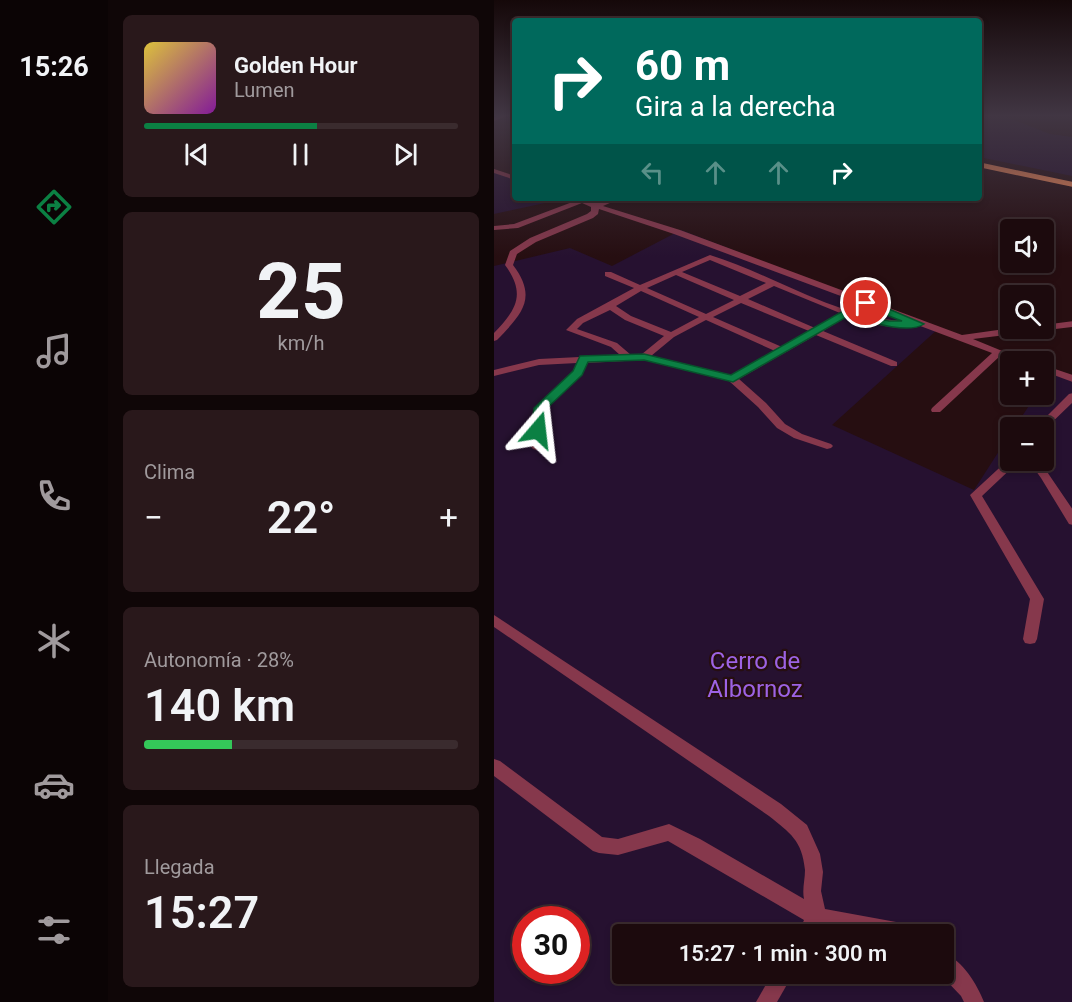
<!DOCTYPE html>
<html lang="es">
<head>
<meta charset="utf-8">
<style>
	body { margin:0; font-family:Roboto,sans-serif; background:#29181b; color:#f1f3f6; height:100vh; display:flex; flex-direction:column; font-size:22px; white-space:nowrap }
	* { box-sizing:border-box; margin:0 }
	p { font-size:20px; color:#a09a9d }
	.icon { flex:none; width:33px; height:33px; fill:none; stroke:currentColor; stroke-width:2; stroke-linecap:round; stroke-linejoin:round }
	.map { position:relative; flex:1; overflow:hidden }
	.side { display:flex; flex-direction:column; gap:15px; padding:15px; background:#0f0607; width:386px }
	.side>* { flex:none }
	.banner { position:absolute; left:18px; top:18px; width:470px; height:183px; border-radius:6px; box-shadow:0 3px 9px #0003,0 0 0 2px #3a2b2e; background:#00695c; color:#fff; overflow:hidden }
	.tools { position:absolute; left:506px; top:219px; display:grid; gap:12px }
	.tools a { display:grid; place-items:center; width:54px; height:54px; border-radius:6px; background:#1c0a0d; box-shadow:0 3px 9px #0003,0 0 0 2px #3a2b2e; font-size:30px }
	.speed { position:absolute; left:18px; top:906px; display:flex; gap:12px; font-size:30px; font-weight:700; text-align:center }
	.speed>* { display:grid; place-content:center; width:78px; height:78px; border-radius:50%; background:#1c0a0d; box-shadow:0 3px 9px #0003,0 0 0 2px #3a2b2e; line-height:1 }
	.speed .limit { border:9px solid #d22; background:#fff; color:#111 }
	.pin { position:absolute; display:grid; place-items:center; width:51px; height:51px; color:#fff; margin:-26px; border:3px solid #fff; border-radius:50%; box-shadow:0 2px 6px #0007 }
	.me { position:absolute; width:66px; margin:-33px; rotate:17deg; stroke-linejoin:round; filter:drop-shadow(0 0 4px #0008) }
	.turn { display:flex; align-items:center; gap:21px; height:126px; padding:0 24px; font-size:27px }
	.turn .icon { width:78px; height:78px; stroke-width:2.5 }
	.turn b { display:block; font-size:42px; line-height:51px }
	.lanes { display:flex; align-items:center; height:57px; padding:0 24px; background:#0003; justify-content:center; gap:30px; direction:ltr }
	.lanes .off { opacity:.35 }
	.big { font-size:45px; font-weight:600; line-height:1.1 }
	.side .widget { flex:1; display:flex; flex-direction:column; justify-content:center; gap:9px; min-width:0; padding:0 21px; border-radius:9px; background:#29181b }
	.side .dial { align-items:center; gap:0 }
	.dial b { font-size:78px; line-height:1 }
	.song { display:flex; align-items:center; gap:18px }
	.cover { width:72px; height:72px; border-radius:9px; background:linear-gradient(135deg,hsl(50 70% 55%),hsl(290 70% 35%)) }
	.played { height:6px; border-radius:3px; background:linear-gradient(90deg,#0b8043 55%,#3a2b2e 55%) }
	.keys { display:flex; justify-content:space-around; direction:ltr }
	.heat { display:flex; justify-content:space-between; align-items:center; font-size:33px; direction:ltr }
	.charge { height:9px; border-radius:4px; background:linear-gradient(90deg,#34c759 28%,#3a2b2e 0) }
	.trip { position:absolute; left:118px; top:924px; width:342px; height:60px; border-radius:6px; background:#1c0a0d; box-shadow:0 3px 9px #0003,0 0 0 2px #3a2b2e; font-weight:600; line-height:60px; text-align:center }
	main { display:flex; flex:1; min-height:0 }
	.menu { display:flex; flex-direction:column; width:108px; justify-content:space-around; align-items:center; background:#0b0405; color:#a09a9d }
	.menu .icon { width:42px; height:42px }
	.menu .active { color:#0b8043 }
	.menu b { font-size:27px; color:#f1f3f6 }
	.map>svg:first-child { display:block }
	.green { fill:#261130; fill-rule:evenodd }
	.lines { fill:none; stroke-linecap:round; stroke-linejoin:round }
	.minor { fill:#86384c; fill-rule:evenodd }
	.tertiary { fill:#86384c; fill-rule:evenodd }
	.primary { fill:#ff905a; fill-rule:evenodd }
	.route { fill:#0b8043; stroke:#07532c; stroke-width:1.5 }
	.labels { text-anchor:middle; stroke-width:4.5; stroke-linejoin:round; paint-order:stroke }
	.near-park-label { font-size:24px; fill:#9d63e4; stroke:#260e11 }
</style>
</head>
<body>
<main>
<nav class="menu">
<b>15:26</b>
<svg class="icon active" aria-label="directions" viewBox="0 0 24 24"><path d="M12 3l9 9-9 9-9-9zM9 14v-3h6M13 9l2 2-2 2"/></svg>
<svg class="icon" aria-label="music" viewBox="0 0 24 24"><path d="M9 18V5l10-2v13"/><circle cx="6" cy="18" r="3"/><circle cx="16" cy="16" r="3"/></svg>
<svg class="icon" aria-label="phone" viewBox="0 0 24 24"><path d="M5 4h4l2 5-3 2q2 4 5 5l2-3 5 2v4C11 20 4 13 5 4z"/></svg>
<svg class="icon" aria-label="climate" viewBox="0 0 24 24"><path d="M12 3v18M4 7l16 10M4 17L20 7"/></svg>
<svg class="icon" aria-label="car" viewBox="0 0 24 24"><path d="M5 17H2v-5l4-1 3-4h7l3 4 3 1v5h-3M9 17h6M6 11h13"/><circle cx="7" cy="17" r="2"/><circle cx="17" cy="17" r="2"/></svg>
<svg class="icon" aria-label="filters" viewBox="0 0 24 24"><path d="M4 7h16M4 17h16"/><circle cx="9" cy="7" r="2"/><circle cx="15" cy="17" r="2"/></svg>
</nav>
<section class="side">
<div class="widget">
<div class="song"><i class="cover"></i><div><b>Golden Hour</b><p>Lumen</p></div></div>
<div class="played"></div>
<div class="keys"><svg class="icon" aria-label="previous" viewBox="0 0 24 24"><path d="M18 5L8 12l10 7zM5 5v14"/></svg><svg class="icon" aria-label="pause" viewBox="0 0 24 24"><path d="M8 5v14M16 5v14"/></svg><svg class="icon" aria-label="next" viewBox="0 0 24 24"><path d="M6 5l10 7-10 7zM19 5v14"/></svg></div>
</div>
<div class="widget dial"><b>25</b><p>km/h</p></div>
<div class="widget"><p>Clima</p>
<div class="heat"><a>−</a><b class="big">22°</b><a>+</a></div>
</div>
<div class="widget"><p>Autonomía · 28%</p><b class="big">140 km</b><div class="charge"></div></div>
<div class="widget"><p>Llegada</p><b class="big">15:27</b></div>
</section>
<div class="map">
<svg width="579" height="1002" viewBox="0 0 579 1002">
	<rect width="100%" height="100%" fill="#260e11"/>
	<g class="green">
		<path d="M485,116H510L556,134L578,137V176L485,157Z"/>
		<path d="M0,170L21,178V198H74L0,214Z"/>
		<path d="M187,230L444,329L338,425L480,490L516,434V460H549V428L521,427L542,395L549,394V383L558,370L578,377V1002H0V266L76,248L118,266ZM32,920H82V970H32ZM129,934H450V974H129Z"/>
	</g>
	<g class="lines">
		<g class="minor">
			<path d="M0,169L21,176V180L0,173Z"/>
			<path d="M75,198C84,198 96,204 103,203C112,202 118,198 127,198L109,206L186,230L468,335L518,328H549V325L579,321V327L479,339L535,362H521L506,356L446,412H438L437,410L438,408L498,353L421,324C406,334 371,321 354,316L329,331L403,362V366H397L322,335L245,379L272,403L291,424L308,434L337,444L339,446L337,448L333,449L300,438L283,428L264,407L235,381L150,360L92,363L87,374L51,409L49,447L43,450L39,449L37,447L41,408L80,371L83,363L45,365L0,376V370L45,359L126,355L117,347L72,330L83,319L140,288L111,276V272H117L146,285L216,255C279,274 347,321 414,321L180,234L105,209L104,214L99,218L42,242L23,254L19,265C44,298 28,314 3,340L0,341V333C23,309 32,294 11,265L16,251L36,238L93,214L97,211V207L88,203L24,228L0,230V226L20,224L81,201ZM216,260L272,283L246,296L188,272ZM182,275L240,300L212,314L153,288ZM280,286L346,313L321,328L254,299ZM147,291L205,317L177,332L137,316L122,306ZM247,303L315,331L288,347L219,317ZM116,310L131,320L170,336L148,354L137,355L123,343L83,329L89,323ZM212,320L281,351L238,376L157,356L180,337Z"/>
			<path d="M549,365L579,375V382L549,371Z"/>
			<path d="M579,393V402L550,430L549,428H541L575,394Z"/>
			<path d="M516,458V460H526L488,496L550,599L543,639L541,643L536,644L531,643L529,639L536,599L476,495Z"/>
			<path d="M534,460H545L579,510V525L575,524L547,478Z"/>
			<path d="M0,615L287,804L313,825L326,854L329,872L327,891L331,909L413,924L420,927L422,934H365L328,927L323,934H304L310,920L174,841L124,855L105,853L99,851L0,776V759L6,761L108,837L124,839L175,824L206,839L310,899C308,889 311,880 311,870C308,840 296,833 275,816L0,627Z"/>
			<path d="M450,953C469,961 483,984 490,1002H470L467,996L446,974H450Z"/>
			<path d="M278,974H299L283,1002H262Z"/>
		</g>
		<path class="tertiary" d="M3,116H13L0,121V117Z"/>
		<path class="primary" d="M484,162L579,182V187L484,167Z"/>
	</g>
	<linearGradient id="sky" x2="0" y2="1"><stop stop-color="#150809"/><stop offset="0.45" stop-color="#413643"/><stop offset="1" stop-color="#413643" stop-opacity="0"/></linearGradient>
	<rect width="579" height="257" fill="url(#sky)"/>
	<path class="route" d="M369,301H376L430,324C414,335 372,321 354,316L239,382L150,360L94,362L88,375L52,409L48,433H39L37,430L40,408L79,371L86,356L150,354L237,375L349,311L395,321H408L369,306Z"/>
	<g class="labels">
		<g class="near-park-label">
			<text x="261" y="669">Cerro de<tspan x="261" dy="28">Albornoz</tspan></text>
		</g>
	</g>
</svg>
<div class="tools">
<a><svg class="icon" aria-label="sound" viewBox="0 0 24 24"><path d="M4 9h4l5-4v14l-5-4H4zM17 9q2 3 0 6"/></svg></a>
<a><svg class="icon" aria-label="search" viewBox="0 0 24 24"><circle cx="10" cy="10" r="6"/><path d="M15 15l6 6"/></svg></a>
<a>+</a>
<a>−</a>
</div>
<div class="speed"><div class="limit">30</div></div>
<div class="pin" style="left:372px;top:303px;background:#d93025"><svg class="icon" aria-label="arrive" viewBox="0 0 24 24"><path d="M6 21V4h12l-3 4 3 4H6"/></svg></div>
<svg class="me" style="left:44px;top:430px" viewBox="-20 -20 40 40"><path d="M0-17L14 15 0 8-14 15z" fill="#0b8043" stroke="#fff" stroke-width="4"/></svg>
<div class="trip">15:27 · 1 min · 300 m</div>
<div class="banner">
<div class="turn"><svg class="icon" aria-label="right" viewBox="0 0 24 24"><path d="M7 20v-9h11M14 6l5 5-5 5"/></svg><div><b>60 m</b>Gira a la derecha</div></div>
<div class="lanes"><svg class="icon off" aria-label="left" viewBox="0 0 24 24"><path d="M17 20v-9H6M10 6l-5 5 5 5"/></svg><svg class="icon off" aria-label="ahead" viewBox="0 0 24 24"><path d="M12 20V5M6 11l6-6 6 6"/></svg><svg class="icon off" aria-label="ahead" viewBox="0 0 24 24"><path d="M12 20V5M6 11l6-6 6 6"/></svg><svg class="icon" aria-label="right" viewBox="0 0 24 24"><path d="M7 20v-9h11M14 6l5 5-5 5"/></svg></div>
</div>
</div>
</main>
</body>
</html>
